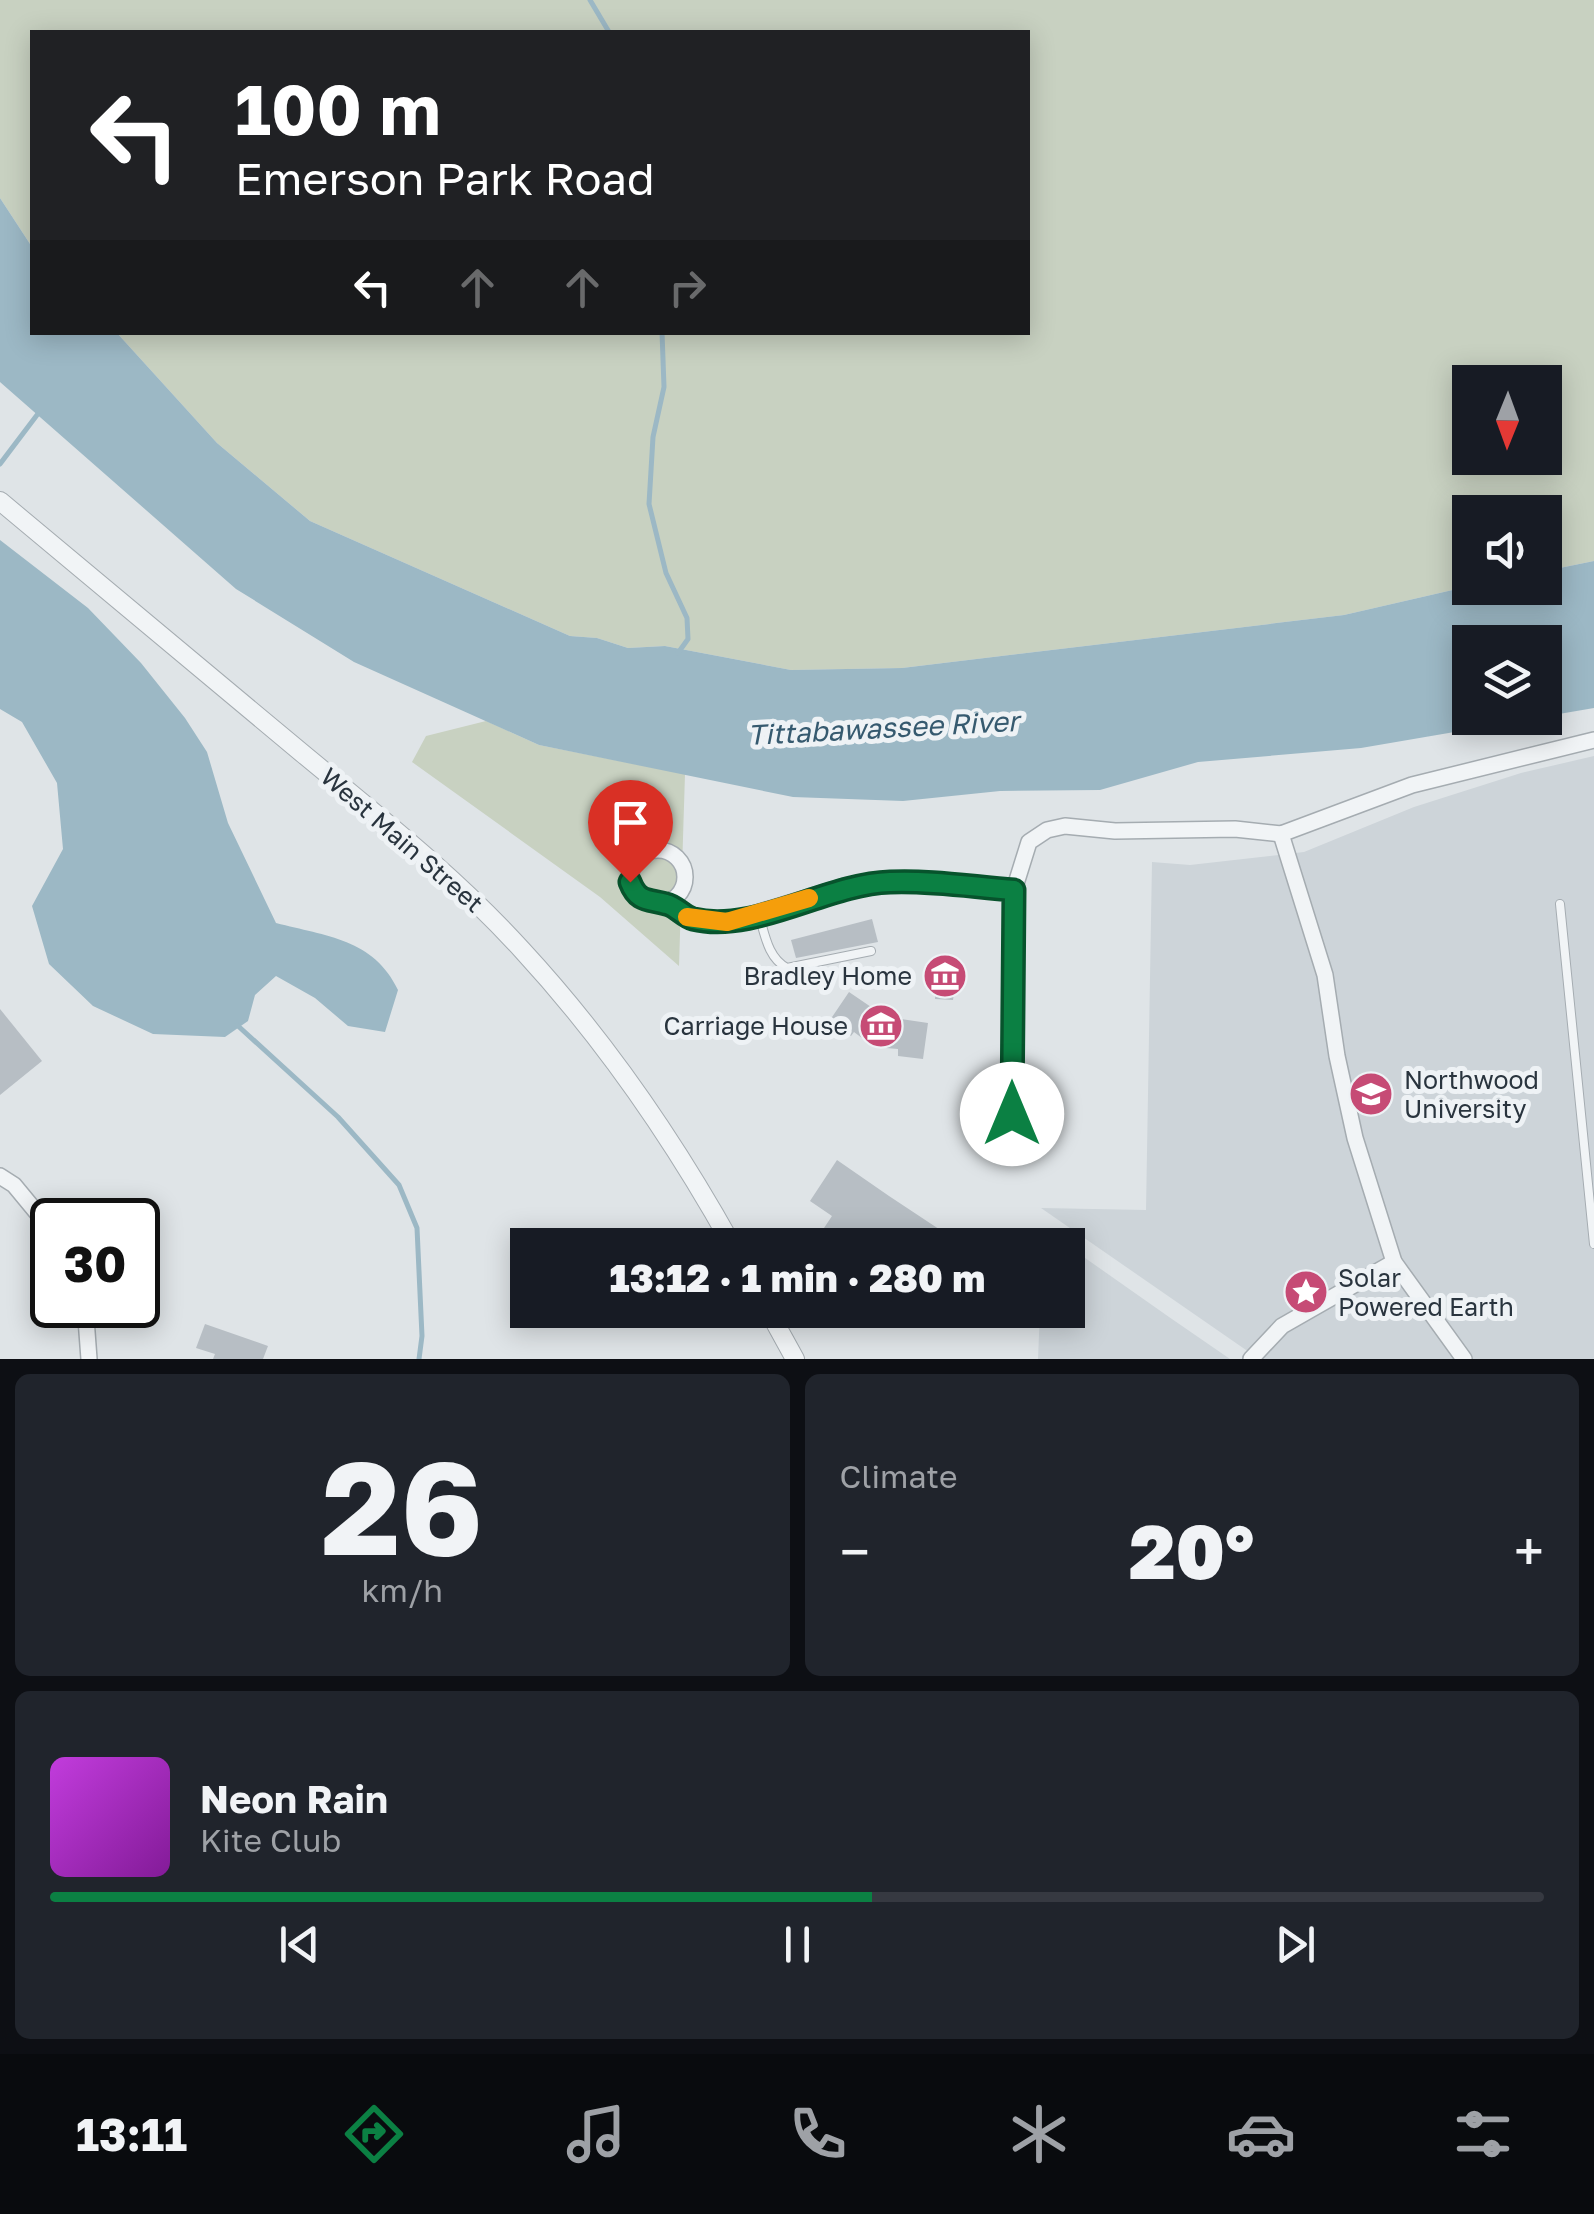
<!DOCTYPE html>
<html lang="en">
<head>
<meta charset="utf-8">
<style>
	body { margin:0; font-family:"Golos Text",sans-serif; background:#20242c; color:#f1f3f6; height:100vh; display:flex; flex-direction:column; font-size:38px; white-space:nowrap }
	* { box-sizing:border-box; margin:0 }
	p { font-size:32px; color:#9ea1a6 }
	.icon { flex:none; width:55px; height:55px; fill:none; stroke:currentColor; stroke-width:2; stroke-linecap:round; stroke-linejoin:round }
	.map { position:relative; height:1359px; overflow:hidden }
	.side { display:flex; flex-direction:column; gap:15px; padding:15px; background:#0d0f14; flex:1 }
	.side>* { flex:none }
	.banner { position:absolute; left:30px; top:30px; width:1000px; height:305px; border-radius:0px; box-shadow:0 5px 25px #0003; background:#202124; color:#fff; overflow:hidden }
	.needle { width:65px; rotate:181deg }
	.controls { position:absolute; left:1452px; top:365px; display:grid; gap:20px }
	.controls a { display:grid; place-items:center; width:110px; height:110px; border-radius:0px; background:#171b24; box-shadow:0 5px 25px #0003; font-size:50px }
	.speed { position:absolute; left:30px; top:1198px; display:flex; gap:20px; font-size:50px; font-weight:700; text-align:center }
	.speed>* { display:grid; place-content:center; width:130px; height:130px; border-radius:50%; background:#171b24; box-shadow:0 5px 25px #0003; line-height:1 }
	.speed .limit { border:5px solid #111; border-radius:15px; background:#fff; color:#111 }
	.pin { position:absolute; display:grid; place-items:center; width:85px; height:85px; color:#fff; margin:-102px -42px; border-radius:50% 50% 50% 0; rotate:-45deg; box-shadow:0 0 10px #0007 }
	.pin .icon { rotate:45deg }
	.me { position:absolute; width:110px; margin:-55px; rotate:0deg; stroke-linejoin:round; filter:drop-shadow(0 0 8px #0008) }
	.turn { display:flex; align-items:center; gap:35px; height:210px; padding:0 40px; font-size:45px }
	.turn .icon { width:130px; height:130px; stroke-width:2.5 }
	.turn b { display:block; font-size:70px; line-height:85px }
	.lanes { display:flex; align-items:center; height:95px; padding:0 40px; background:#0003; justify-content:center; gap:50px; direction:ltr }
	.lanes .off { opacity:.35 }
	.big { font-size:75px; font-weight:800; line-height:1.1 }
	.side .card { flex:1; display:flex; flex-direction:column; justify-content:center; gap:15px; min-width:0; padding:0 35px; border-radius:15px; background:#20242c }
	.side .dial { align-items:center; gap:0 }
	.dial b { font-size:130px; line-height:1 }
	.song { display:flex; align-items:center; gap:30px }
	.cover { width:120px; height:120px; border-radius:15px; background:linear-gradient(135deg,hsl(290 70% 55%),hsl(290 70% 35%)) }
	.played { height:10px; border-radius:5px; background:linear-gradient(90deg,#0b8043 55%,#363941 55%) }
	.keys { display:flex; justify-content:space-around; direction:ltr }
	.heat { display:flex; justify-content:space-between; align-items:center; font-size:55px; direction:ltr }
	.side .tiles { flex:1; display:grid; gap:15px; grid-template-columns:1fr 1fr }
	.card:last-child { grid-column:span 2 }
	.trip { position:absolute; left:510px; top:1228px; width:575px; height:100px; border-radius:0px; background:#171b24; box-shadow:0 5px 25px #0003; font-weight:800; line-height:100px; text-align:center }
	.tabs { display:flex; height:160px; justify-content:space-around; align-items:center; background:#090b0e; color:#9ea1a6 }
	.tabs .icon { width:70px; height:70px }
	.tabs .current { color:#0b8043 }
	.tabs b { font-size:45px; color:#f1f3f6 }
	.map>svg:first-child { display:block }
	.built { fill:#cdd4d9 }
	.green { fill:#c8d1c1; fill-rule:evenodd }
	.water { fill:#9cb8c5; fill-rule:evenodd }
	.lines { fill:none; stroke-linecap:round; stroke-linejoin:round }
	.stream { stroke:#9cb8c5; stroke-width:5 }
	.building { fill:#b7bec4 }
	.service-casing { stroke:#a5acb1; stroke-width:10 }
	.minor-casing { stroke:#a5acb1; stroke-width:18 }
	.tertiary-casing { stroke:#a5acb1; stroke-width:20 }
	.service { stroke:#f1f4f6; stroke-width:8 }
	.minor { stroke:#f1f4f6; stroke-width:15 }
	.tertiary { stroke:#f1f4f6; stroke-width:18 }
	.route-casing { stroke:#07532c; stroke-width:25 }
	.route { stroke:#0b8043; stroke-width:18 }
	.slow { stroke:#f59e0b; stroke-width:18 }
	.labels { text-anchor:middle; stroke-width:10; stroke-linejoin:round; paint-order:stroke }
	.street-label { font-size:25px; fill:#29343e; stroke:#eef2f5 }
	.poi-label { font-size:25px; fill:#29343e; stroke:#eef2f5; text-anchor:end }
	.water-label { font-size:28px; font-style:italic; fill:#365a6f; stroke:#eef2f5 }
</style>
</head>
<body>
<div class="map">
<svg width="1594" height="1359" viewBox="0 0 1594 1359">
	<rect width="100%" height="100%" fill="#dfe4e7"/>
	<g class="built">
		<path d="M1594,756V1359H1259L1041,1208L1146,1210L1152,862L1190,865L1304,852L1414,807L1521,773Z"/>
		<path d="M1068,1246L1169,1317L1230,1359H1038L1040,1310H1068Z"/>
	</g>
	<g class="green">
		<path d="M0,0H1594V561L1545,571V512H1470V586L1344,615L902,668L791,670L665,646L628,648L597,638L570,636L310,521L217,443L117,333L1028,332V32H32V247L0,198ZM1470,382H1545V458H1470Z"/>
		<path d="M486,721L539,745L685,774L679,966L600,897L412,762L426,736Z"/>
	</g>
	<g class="water">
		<path d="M0,198L32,247V332L117,333L217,443L310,521L570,636L597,638L628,648L665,646L791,670L902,668L1344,615L1470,586L1545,588V571L1594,561V708L1361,748L1198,762L1100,790L1000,791L903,801L793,797L539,745L354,662L236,589L0,382ZM1470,642H1545V718H1470Z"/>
		<path d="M0,540L88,608L141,663L185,718L207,752L228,823L276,923C326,936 374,939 398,990L385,1032L348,1026L315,998L276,976L255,995L248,1021L225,1037L153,1034L93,1006L49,964L32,906L63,849L57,783L22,722L0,709Z"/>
	</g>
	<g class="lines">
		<g class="stream">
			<path d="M590,0L609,32"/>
			<path d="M662,332L664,387L653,437L649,504L666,573L687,618L688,639L678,653"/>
			<path d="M0,464L37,415"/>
			<path d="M237,1025L338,1117L399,1185L417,1228L422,1336L419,1359"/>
		</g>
	</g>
	<g class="building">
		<path d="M872,919L878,942L796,958L791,940Z"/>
		<path d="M941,959L954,960L953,965H958L953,1000L935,999L936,988H931L932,963H940Z"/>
		<path d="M849,992L871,1007L869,1011L900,1028L901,1019L928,1023L923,1059L898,1056V1049L874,1047L854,1032L851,1036L828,1023Z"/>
		<path d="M0,1009L42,1061L0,1095Z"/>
		<path d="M837,1160L889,1196L963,1245H850L824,1228L832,1216L810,1201Z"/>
		<path d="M205,1324L268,1346L263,1359H213L215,1354L196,1348Z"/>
	</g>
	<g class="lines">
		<defs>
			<g id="service">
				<path d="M1560,904L1594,1244"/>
				<path d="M759,915C765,935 768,958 787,968L871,951"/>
			</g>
			<g id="minor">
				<path d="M1281,834L1325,975L1337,1056L1355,1138L1394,1262L1464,1359"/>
				<circle cx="658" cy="877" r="27"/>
				<path d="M665,903L691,919L727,922L845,886L891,882L1014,890"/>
				<path d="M1012,1114L1014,890L1029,842L1047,830L1065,826L1115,831L1235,829L1281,834L1412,785L1594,740"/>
				<path d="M0,1176L14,1185L52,1231"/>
				<path d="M85,1305L89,1359"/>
				<path d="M1251,1359L1282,1326L1394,1262"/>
			</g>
			<g id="tertiary">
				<path d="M0,501C101,585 202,669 302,753C378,816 456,877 522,950C605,1040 673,1139 732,1245"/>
				<path d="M768,1310L795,1359"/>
			</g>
		</defs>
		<use href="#service" class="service-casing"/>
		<use href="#minor" class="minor-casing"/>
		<use href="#tertiary" class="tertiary-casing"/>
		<use href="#service" class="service"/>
		<use href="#minor" class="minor"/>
		<use href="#tertiary" class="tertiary"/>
	</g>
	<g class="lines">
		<defs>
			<path id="route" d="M630,882C638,903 649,899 666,904C676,906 683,916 693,919C754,934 826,884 890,882C930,880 973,887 1014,890L1012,1114"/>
		</defs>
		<use href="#route" class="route-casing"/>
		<use href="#route" class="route"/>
		<path class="slow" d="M687,917L727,922L809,898"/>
	</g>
	<defs>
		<symbol id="museum-disc" viewBox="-11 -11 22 22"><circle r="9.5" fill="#c64b75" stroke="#eef2f5"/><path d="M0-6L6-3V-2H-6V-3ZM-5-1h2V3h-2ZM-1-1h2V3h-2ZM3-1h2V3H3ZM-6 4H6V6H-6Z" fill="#fff"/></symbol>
		<symbol id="university-disc" viewBox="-11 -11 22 22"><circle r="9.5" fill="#c64b75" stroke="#eef2f5"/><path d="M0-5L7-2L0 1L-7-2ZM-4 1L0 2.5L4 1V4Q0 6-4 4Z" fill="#fff"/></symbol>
		<symbol id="sight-disc" viewBox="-11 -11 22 22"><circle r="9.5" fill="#c64b75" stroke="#eef2f5"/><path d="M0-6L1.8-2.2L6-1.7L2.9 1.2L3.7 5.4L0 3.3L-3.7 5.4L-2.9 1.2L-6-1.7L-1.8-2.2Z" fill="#fff"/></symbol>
	</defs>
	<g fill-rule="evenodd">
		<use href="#museum-disc" x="920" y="951" width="50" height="50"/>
		<use href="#museum-disc" x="856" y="1001" width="50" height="50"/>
		<use href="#university-disc" x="1346" y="1069" width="50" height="50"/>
		<use href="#sight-disc" x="1281" y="1267" width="50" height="50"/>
	</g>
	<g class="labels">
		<g class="street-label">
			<text transform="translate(402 840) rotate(41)" y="9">West Main Street</text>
		</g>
		<g class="poi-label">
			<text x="912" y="985">Bradley Home</text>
			<text x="848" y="1035">Carriage House</text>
			<text x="1404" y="1089" text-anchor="start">Northwood<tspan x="1404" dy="29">University</tspan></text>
			<text x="1338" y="1287" text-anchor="start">Solar<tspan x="1338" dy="29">Powered Earth</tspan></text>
		</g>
		<g class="water-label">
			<text transform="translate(883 728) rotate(-3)" y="10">Tittabawassee River</text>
		</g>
	</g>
</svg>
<div class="controls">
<a><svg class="needle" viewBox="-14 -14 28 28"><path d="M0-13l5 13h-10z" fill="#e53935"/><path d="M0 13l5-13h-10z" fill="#9ea1a6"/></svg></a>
<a><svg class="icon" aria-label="sound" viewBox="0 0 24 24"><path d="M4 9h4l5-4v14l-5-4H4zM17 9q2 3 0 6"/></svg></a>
<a><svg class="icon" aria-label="layers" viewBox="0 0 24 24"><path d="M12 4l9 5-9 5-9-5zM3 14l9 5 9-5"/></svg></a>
</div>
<div class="speed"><div class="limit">30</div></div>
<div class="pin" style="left:630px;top:882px;background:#d93025"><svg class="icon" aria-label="arrive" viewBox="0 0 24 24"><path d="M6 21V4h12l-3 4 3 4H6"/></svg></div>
<svg class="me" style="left:1012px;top:1114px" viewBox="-20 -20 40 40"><circle r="19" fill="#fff"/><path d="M0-13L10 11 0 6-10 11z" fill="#0b8043"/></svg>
<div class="trip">13:12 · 1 min · 280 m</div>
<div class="banner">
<div class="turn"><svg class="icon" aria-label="left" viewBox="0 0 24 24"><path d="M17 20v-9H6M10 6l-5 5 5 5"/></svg><div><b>100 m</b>Emerson Park Road</div></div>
<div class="lanes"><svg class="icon" aria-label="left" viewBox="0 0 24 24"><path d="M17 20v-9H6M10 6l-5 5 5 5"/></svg><svg class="icon off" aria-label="ahead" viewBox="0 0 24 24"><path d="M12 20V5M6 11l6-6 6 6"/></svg><svg class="icon off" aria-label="ahead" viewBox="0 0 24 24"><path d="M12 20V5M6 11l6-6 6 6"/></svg><svg class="icon off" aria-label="right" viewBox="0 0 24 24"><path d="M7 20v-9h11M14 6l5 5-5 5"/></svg></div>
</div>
</div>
<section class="side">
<div class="tiles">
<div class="card dial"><b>26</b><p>km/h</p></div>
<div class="card"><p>Climate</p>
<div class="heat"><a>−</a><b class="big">20°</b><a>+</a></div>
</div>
<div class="card">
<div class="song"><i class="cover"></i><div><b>Neon Rain</b><p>Kite Club</p></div></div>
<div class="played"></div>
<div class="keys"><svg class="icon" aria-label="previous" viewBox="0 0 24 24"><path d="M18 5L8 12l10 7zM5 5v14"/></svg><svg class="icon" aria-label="pause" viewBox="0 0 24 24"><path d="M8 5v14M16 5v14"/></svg><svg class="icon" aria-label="next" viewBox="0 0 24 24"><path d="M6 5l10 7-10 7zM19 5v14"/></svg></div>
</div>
</div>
</section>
<nav class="tabs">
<b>13:11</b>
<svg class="icon current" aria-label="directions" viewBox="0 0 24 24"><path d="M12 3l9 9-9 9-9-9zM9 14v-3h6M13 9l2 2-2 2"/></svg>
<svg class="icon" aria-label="music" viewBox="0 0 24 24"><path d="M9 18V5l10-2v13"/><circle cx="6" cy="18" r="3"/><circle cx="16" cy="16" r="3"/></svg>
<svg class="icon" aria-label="phone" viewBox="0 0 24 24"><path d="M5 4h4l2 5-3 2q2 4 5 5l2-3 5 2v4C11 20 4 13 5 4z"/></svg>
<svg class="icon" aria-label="climate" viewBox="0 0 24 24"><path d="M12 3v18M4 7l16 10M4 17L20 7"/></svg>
<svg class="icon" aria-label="car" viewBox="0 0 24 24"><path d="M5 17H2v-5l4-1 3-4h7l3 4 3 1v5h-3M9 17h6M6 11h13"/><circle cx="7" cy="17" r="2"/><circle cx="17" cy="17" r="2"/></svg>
<svg class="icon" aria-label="filters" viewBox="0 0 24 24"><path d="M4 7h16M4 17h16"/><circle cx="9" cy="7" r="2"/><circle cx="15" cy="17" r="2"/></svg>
</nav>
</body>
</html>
